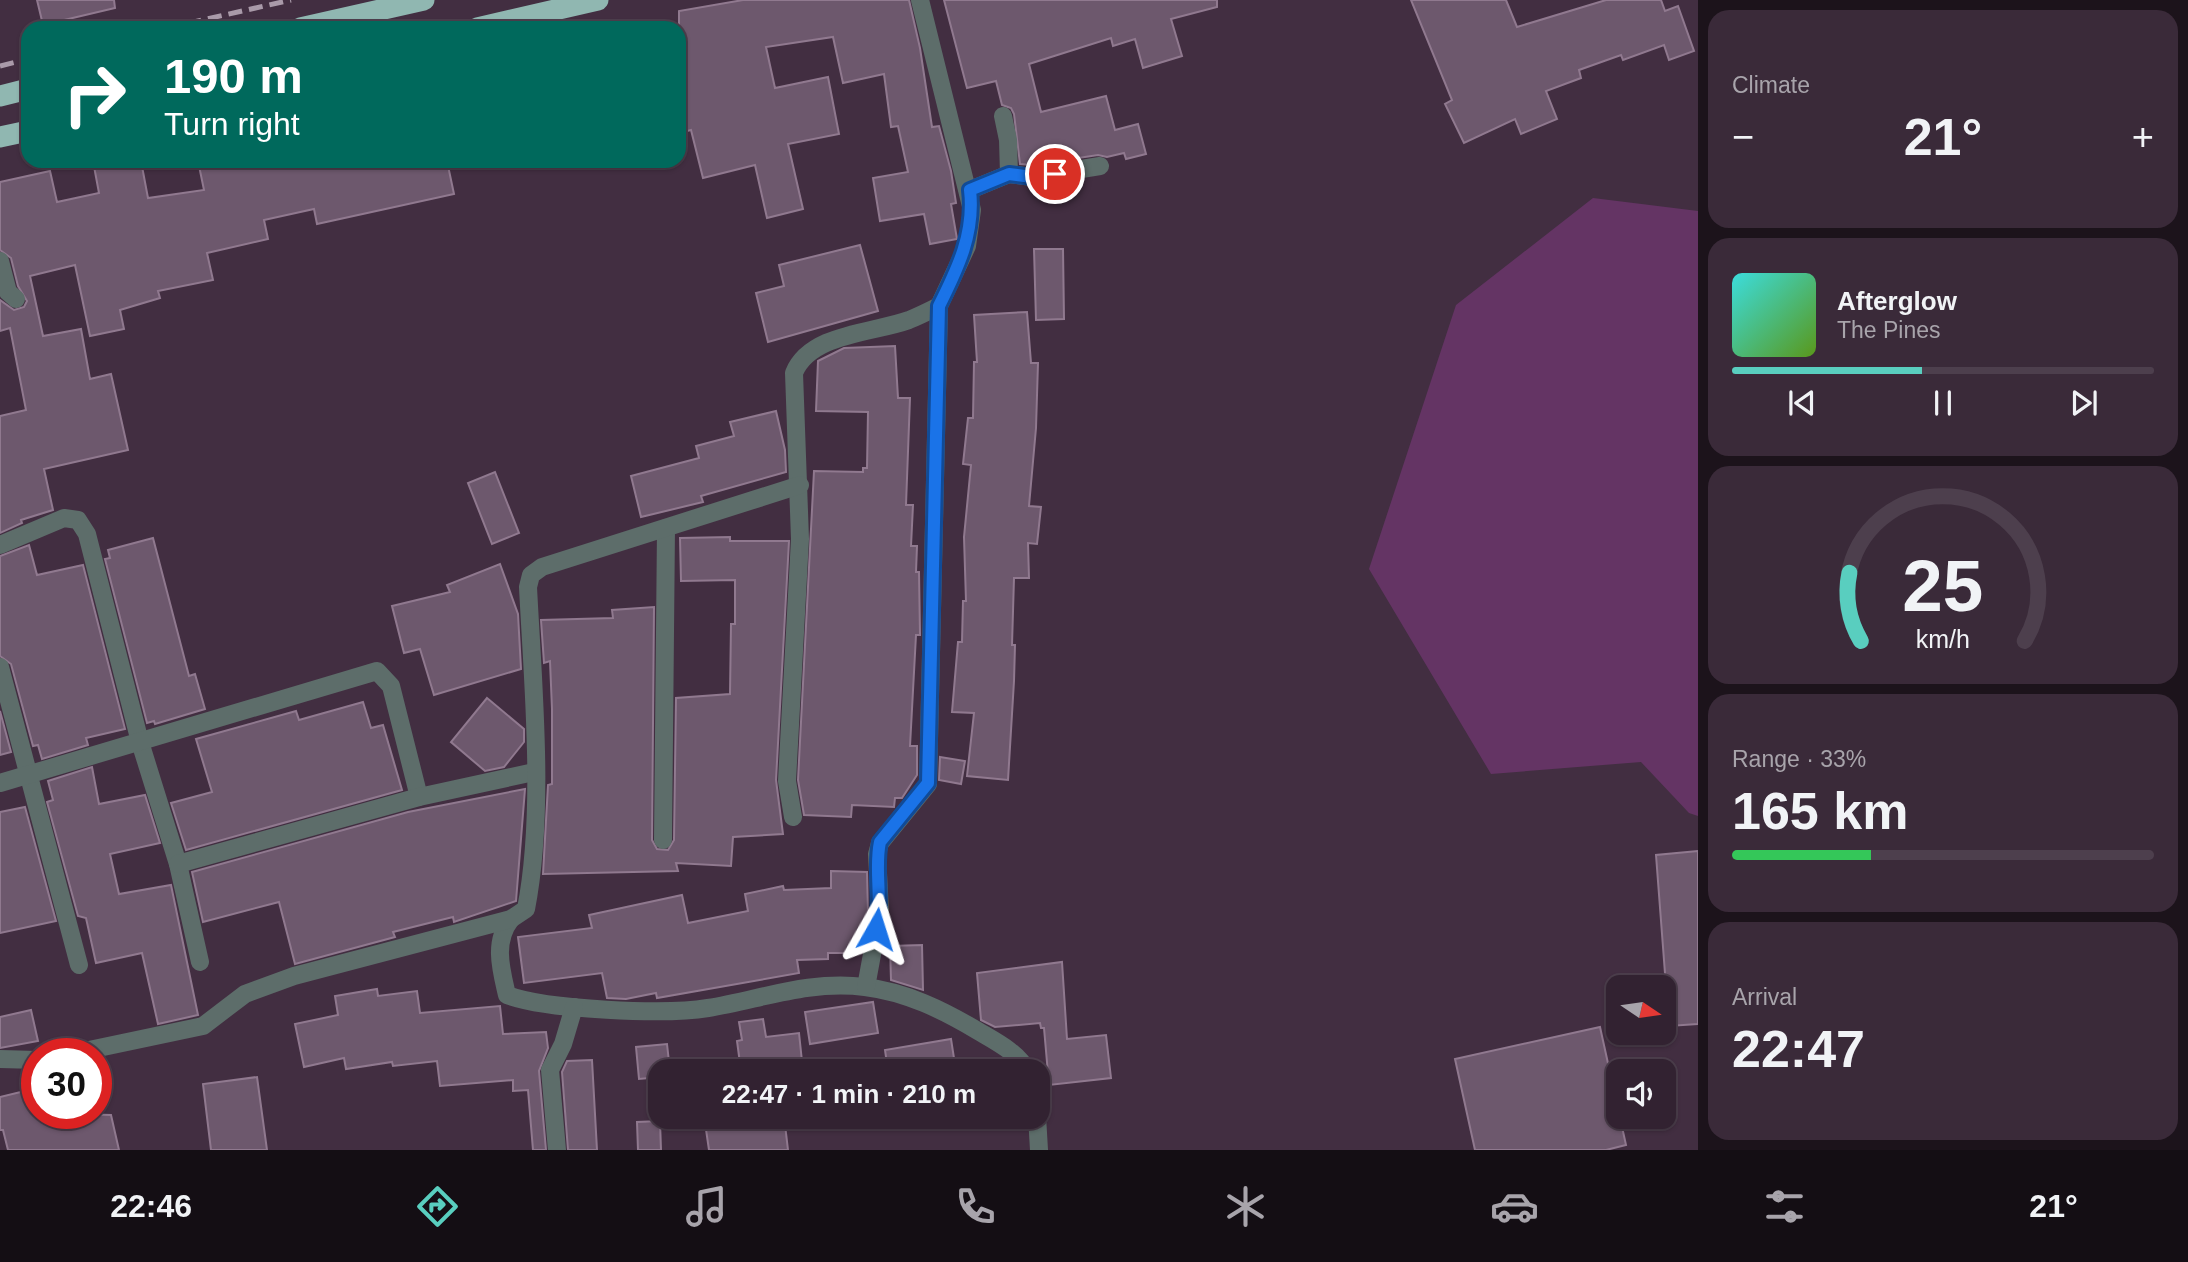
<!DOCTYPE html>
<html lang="en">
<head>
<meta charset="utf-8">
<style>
	body { margin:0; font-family:Arial,sans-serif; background:#3a2a39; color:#f1f3f6; height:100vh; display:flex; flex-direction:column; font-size:26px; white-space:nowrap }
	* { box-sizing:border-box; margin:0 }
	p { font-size:23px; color:#a8a4ab }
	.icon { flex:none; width:38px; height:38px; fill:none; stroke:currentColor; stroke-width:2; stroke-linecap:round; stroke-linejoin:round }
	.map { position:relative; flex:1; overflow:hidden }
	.drawer { display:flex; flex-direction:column; gap:10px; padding:10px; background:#1c131b; width:490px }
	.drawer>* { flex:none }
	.banner { position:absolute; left:21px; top:21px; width:665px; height:147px; border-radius:21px; box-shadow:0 2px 5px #0004,0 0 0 2px #4d3f4d; background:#00695c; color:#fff; overflow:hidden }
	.needle { width:46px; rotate:103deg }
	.buttons { position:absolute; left:1606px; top:975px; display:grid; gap:14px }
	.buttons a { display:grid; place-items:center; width:70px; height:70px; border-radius:14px; background:#322231; box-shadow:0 2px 5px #0004,0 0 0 2px #4d3f4d; font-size:35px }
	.speed { position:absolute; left:21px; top:1038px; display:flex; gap:14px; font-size:35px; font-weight:700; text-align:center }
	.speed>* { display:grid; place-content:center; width:91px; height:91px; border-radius:50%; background:#322231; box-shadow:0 2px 5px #0004,0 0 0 2px #4d3f4d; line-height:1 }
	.speed .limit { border:10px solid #d22; background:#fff; color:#111 }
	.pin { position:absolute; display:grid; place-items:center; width:60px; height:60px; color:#fff; margin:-30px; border:4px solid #fff; border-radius:50%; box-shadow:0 2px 7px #0007 }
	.me { position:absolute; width:77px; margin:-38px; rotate:6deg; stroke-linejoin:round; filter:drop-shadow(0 0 5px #0008) }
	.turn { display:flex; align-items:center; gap:24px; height:147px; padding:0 28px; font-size:32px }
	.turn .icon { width:91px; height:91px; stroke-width:2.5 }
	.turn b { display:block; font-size:49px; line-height:60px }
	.big { font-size:52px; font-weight:800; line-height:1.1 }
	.drawer .tile { flex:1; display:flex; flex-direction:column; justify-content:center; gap:10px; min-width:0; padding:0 24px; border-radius:21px; background:#3a2a39 }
	.drawer .dial { align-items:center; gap:0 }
	.dial svg { height:182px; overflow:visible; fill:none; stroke:#4d3f4d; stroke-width:7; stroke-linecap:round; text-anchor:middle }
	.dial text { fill:#f1f3f6; stroke:none }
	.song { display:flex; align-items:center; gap:21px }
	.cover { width:84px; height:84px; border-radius:10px; background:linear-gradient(135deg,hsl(180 70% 55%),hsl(90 70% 35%)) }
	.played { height:7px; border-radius:4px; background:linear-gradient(90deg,#59cebf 45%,#4d3f4d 45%) }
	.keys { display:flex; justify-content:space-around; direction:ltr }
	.heat { display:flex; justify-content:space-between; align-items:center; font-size:38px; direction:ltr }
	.charge { height:10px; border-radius:5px; background:linear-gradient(90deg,#34c759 33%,#4d3f4d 0) }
	.trip { position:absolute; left:648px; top:1059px; width:402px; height:70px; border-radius:21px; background:#322231; box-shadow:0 2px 5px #0004,0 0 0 2px #4d3f4d; font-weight:800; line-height:70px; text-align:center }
	.tab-bar { display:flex; height:112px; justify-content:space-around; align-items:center; background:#140e14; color:#a8a4ab }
	.tab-bar .icon { width:49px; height:49px }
	.tab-bar .current { color:#59cebf }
	.tab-bar b { font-size:32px; color:#f1f3f6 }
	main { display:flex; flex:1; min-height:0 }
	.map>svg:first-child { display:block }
	.green { fill:#643464 }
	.building { fill:#6d586d; stroke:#90798f; stroke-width:2 }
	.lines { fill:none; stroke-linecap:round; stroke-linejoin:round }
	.minor { stroke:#5d6d6a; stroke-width:18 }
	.highway { stroke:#90b7b1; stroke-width:21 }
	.rail { stroke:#a99aa9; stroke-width:5; stroke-dasharray:14 7; stroke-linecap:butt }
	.route-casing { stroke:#114b97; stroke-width:18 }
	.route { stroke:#1a73e8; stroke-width:12 }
</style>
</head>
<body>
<main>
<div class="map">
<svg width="1698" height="1150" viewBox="0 0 1698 1150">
	<rect width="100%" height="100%" fill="#422e41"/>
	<path class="green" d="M1593,198L1698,211V816L1689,813L1641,762L1491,774L1369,569L1456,305Z"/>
	<g class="building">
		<path d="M37,0H114L115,8L43,25Z"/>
		<path d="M743,0H909L920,48L932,127L939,126L951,171L956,203L951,204L957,239L930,244L924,214L880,221L873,178L908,172L898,126L891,127L884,74L843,83L833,37L766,47L775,88L828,77L839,134L788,144L803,209L767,218L755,165L703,178L691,130L679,133V11Z"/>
		<path d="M944,0H1217V7L1171,19L1182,56L1143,68L1135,39L1113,46L1111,38L1029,64L1041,112L1106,96L1115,130L1138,124L1146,154L1126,159L1124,153L1107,157L1098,155L1032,165L1020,164L1014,114L1011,108L1002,105L996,81L967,88Z"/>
		<path d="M1411,0H1506L1517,27L1606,0H1661L1665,11L1678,6L1694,51L1669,60L1664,45L1623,60L1621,55L1579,70L1581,78L1546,91L1557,119L1521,134L1515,119L1464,143L1445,104L1452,100Z"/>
		<path d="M93,161H141L148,198L204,190L198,161H447L454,194L317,224L314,209L264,220L268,239L207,253L213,280L158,291L160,298L120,310L124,329L90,336L75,265L30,276L43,336L81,329L90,379L111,374L128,450L44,469L53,510L21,520L22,523L0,533V416L26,410L10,328L0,331V300L14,310L24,307L27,301L18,286L11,258L0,250V182L50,171L57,202L99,193Z"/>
		<path d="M860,245L878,311L768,342L756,293L784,286L779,265Z"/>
		<path d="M1034,249H1063L1064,319L1036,320Z"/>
		<path d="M1027,312L1031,363H1038L1036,428L1029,506L1041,507L1037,544L1028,543L1029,578H1014L1012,645H1015L1014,681L1008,780L967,776L974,713L952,712L958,642H962L963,601H966L964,537L971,465L963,464L968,418H973L974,362H977L974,315Z"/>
		<path d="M895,346L898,398H910L906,505H913L911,546H917L916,572H919L920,635H916L910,746H917V775L902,798H895L894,807L852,805L851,817L804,815L798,780L814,471L863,472V468H867L868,412L816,411L818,361L844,348Z"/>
		<path d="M776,411L785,450L786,472L701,496L703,502L641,517L631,476L699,458L696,446L734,436L730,422Z"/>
		<path d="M495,472L519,533L492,544L468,483Z"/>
		<path d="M730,537V541H789L776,780L783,834L733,837L731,866L676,863L678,871L543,874L548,785L552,784V709L550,661L544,663L541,620L613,618L612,610L654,607L652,840L657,849L668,850L674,840L676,698L730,694L731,624H735V580L681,581L680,538Z"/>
		<path d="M153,538L189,676L195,674L205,709L155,724L154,721L147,723L105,559L110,558L108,550Z"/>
		<path d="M29,545L37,575L83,565L125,729L86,738L88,745L42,759L38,745L33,746L11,664L0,656V556Z"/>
		<path d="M500,564L518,614L521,669L434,695L420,649L404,653L392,606L450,592L447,585Z"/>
		<path d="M487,698L524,729V742L504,767L485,771L451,742Z"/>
		<path d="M363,702L371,728L383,725L402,790L186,850L171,803L212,792L196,739L296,711L299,720Z"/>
		<path d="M0,711L11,752L0,755Z"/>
		<path d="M940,757L965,761L961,784L939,780Z"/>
		<path d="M92,767L99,804L145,795L160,843L110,854L119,894L171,885L198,1015L158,1024L142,953L96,963L86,918L78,916L47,802L53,800L48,781Z"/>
		<path d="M525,789L516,901L454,922L453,917L393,932L395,937L295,964L279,902L203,922L192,872L408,812Z"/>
		<path d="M25,807L56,921L0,933V812Z"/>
		<path d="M1698,851V1024L1669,1026L1656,855Z"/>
		<path d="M831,871L867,872L868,914L861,953H828V959L797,960L799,973L657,998L656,993L626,999L607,998L602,973L524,983L518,937L592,928L589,915L682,895L688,923L748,911L745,894L783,886L784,890L831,888Z"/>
		<path d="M922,945L923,990L891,980L890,946Z"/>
		<path d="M1062,962L1067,1039L1106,1035L1111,1078L1049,1085L1044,1028H1041L1040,1023L995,1027L981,1020L977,973Z"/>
		<path d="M377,989L378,996L417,991L420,1013L500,1006L503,1034L546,1032L548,1048L539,1071L546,1150H533L528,1090L513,1091V1080L440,1086L437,1061L393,1066L392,1062L346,1069L344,1058L304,1067L295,1024L338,1015L335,996Z"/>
		<path d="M873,1002L878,1033L810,1044L805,1012Z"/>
		<path d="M31,1010L38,1041L0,1048V1017Z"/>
		<path d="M763,1019L766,1037L799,1033L803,1071H741L737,1041L742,1040L739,1022Z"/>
		<path d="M1600,1027L1626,1145L1606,1150H1475L1455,1059Z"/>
		<path d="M951,1039L956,1071H888L885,1050Z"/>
		<path d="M667,1044L670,1071H660V1077L639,1079L636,1047Z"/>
		<path d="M592,1060L597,1150H568L562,1072L567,1061Z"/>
		<path d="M257,1077L267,1150H211L203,1084Z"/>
		<path d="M37,1088V1113L111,1115L119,1150H8L3,1130H0V1097Z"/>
		<path d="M704,1116H784L788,1150H709Z"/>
		<path d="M660,1121L661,1150H638L637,1122Z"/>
	</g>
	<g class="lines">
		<g class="minor">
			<path d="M1009,174L1032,177L1100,166"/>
			<path d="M970,190L1009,174L1008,140L1003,116"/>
			<path d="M0,261L8,292L16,299"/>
			<path d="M0,545L64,518L78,520L87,534L140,742L178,864L200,962"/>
			<path d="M0,667L79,965"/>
			<path d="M0,783L377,671L391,686L419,797"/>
			<path d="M793,817L787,781L800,539L794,373C810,333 874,333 909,320C919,316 929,311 939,306L967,246L972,210L920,0"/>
			<path d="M663,840L666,528"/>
			<path d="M178,864L419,797L534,772"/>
			<path d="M511,919C493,942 501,969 507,995C547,1010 666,1015 708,1008C762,999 809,980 865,987C906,992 943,1010 978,1031C995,1041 1019,1053 1027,1071"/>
			<path d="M866,987L880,911L877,854L880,843L928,784L939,306"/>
			<path d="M70,1054L203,1026L245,994L294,976L511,919L526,909C545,811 533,687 528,587L531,575L542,567L800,485"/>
			<path d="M0,1059L37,1060"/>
			<path d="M1037,1116L1039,1150"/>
			<path d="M557,1150L550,1070L563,1044L574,1007"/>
		</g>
		<g class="highway">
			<path d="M300,28L424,0"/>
			<path d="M477,28L598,0"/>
			<path d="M0,96L28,89"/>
			<path d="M0,137L28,131"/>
		</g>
		<g class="rail">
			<path d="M167,28L291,0"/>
			<path d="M0,66L28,59"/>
		</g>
	</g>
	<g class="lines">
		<defs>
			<path id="route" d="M876,929C883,899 874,869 880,842L928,783L939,306C958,268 975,233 970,190L1009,174L1032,177L1055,174"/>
		</defs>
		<use href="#route" class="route-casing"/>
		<use href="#route" class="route"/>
	</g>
</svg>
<div class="buttons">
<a><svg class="needle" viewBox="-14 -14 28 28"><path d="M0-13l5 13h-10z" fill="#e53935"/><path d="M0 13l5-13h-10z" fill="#a8a4ab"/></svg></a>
<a><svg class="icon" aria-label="sound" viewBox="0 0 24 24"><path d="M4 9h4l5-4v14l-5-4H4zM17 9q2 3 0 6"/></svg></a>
</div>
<div class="speed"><div class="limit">30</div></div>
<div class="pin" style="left:1055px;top:174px;background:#d93025"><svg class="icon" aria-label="arrive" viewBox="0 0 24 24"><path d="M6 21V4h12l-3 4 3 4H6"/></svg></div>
<svg class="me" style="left:876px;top:929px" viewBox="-20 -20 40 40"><path d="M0-17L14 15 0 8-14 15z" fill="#1a73e8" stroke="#fff" stroke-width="4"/></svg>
<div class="trip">22:47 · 1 min · 210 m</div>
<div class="banner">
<div class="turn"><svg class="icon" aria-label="right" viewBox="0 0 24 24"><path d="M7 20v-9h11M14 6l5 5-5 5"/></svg><div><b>190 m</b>Turn right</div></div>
</div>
</div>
<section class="drawer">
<div class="tile"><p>Climate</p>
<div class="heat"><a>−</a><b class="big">21°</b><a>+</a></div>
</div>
<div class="tile">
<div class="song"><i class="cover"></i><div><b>Afterglow</b><p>The Pines</p></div></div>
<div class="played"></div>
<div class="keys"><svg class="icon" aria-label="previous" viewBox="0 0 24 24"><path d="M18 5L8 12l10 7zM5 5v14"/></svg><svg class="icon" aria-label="pause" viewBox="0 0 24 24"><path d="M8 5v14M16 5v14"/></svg><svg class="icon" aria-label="next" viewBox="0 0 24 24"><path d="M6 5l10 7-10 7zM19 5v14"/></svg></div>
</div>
<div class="tile dial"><svg viewBox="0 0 100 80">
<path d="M14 69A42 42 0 1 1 86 69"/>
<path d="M14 69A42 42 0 0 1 9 39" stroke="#59cebf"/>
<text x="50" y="56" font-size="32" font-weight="700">25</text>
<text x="50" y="72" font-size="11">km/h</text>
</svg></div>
<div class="tile"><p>Range · 33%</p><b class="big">165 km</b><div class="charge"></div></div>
<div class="tile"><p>Arrival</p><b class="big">22:47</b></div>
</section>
</main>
<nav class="tab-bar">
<b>22:46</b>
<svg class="icon current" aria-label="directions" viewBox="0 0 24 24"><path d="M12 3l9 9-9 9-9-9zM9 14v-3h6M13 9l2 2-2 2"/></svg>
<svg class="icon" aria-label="music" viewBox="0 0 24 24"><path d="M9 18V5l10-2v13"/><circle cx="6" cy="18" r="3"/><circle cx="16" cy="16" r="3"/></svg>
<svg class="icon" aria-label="phone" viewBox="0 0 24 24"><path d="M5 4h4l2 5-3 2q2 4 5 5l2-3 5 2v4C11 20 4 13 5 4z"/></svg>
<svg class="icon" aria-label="climate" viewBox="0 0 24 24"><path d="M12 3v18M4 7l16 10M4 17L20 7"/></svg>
<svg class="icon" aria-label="car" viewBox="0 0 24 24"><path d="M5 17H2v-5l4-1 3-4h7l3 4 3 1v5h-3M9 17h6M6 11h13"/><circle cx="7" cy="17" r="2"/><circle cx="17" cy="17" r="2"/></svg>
<svg class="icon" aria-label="filters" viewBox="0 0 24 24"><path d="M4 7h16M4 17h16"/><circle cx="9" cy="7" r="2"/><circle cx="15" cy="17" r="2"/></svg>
<b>21°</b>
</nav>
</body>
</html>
